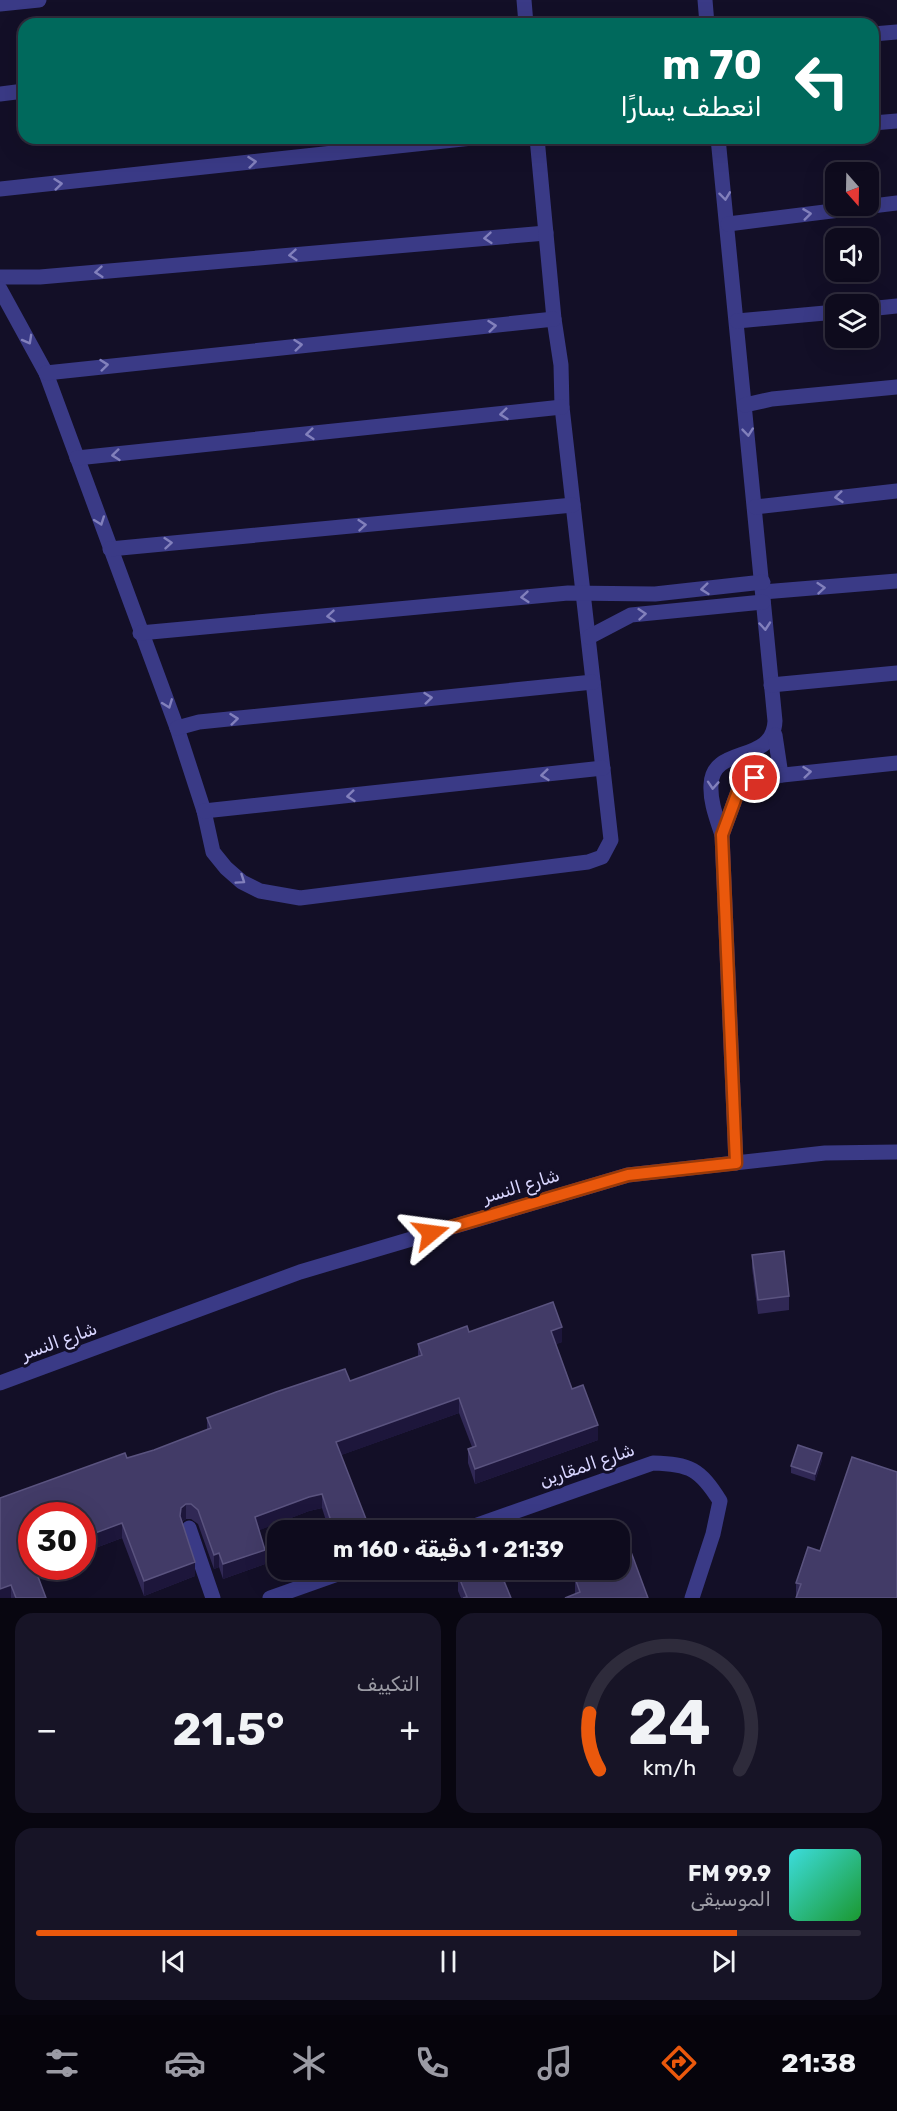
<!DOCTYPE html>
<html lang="ar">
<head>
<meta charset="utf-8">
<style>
	body { margin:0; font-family:Rubik,Cairo,sans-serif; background:#171426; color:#f1f3f6; direction:rtl; height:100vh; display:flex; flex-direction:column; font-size:22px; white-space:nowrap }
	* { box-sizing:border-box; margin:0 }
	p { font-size:20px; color:#9b9ba4 }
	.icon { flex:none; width:33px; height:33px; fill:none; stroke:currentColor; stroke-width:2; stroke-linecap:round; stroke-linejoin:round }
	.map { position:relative; height:1598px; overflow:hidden; direction:ltr }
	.details { display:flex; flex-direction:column; gap:15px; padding:15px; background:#080610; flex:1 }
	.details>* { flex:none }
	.guide { position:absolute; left:18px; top:18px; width:861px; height:126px; border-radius:18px; box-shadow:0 6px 24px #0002,0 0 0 2px #2e2b3b; direction:rtl; background:#00695c; color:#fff; overflow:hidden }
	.needle { width:39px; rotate:160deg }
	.buttons { position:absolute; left:825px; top:162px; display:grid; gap:12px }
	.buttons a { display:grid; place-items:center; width:54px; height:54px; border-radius:12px; background:#0e0b1d; box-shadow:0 6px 24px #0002,0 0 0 2px #2e2b3b; font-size:30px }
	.speed { position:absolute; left:18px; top:1502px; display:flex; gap:12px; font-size:30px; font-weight:700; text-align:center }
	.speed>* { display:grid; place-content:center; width:78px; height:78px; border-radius:50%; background:#0e0b1d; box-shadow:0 6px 24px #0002,0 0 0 2px #2e2b3b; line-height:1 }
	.speed .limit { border:9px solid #d22; background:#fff; color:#111 }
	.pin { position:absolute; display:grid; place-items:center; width:51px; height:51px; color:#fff; margin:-26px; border:3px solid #fff; border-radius:50%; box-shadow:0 2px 6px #0007 }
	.me { position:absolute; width:66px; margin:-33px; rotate:74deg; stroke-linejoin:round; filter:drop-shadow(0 0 4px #0008) }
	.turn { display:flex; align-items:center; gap:21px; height:126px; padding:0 18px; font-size:27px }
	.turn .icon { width:78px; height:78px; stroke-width:2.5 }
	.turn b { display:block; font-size:42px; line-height:51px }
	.big { font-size:45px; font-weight:700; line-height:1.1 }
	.details .widget { flex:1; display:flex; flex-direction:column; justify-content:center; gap:9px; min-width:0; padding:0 21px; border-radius:18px; background:#171426 }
	.details .dial { align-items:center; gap:0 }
	.dial svg { height:156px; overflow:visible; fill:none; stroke:#2e2b3b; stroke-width:7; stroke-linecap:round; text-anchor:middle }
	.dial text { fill:#f1f3f6; stroke:none }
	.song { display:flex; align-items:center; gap:18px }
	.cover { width:72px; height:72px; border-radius:9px; background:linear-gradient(135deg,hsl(180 70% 55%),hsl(130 70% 35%)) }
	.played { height:6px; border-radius:3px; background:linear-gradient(90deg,#ea580c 85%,#2e2b3b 85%) }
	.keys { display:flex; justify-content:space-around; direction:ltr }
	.heat { display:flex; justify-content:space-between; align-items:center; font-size:33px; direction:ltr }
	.details .tiles { flex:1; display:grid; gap:15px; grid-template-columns:1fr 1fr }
	.widget:last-child { grid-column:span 2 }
	.trip { position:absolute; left:267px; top:1520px; width:363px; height:60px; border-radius:18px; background:#0e0b1d; box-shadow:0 6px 24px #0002,0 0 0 2px #2e2b3b; font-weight:700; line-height:60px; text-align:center; direction:rtl }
	.dock { display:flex; height:96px; justify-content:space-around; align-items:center; background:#06040c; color:#9b9ba4 }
	.dock .icon { width:42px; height:42px }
	.dock .on { color:#ea580c }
	.dock b { font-size:27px; color:#f1f3f6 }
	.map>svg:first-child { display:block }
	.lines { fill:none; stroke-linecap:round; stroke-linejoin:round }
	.service { stroke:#3a3a86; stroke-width:15 }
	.minor { stroke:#3a3a86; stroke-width:15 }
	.wall { fill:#302855 }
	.shaded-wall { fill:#1d163b }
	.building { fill:#423b67; stroke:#5a537f; stroke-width:1.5 }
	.oneway { stroke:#8280bc }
	.route-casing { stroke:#983908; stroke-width:15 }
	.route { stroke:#ea580c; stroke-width:10 }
	.labels { text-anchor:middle; stroke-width:6; stroke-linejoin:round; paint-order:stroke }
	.street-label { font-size:18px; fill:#d9d6ff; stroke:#130f27 }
</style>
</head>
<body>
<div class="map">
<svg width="897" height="1598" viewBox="0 0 897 1598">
	<rect width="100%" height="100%" fill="#130f27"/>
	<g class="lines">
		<g class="service">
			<path d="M524,0L526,24"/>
			<path d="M705,0L707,24"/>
			<path d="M0,4L39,0"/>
			<path d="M873,34L897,32"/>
			<path d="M0,94L24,91"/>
			<path d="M873,123L897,121"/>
			<path d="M718,138L775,721C773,765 712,744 711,785C710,802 717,819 722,835L736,1163"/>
			<path d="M0,189L472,138"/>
			<path d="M728,224L897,203"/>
			<path d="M0,277H40L546,233"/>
			<path d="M0,289L46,373L177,728L204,811L213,852L226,868L242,882L260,891L300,898L588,862L602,857L611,840L562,407L561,365L554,319L537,138"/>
			<path d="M868,309L897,306"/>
			<path d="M737,321L836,312"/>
			<path d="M46,373L554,319"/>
			<path d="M745,405L772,399L897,387"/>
			<path d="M77,458L562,407"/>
			<path d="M755,507L897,491"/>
			<path d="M110,549L573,505"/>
			<path d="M763,592L897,581"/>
			<path d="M140,633L568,593L655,594L763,582"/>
			<path d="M589,637L631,615L763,602"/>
			<path d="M771,685L897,673"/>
			<path d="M177,728L199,722L593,682"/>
			<path d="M775,735L781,775"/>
			<path d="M204,811L603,768"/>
			<path d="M722,835L740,786L755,778L897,763"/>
		</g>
		<g class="minor">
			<path d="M0,1383L300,1272L628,1175L825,1153L897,1152"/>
			<path d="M189,1528L213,1598"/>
			<path d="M463,1530L653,1463C690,1464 700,1469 720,1501L713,1534L692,1598"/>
			<path d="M270,1598L352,1569"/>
		</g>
	</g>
	<g class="wall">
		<path d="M752,1255L789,1296V1310L758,1314L752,1268Z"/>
		<path d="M469,1332L562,1342L556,1344L572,1389L598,1440L475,1484L468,1463V1449L472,1447L459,1413L341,1455L366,1530H329L322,1508L309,1511L259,1530L265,1564L223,1579L219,1567L214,1569L198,1524L191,1519H186L182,1522L195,1576L144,1596L122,1538L82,1553V1515L32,1566H47L36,1570L46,1598H0L127,1458L154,1450L207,1430V1418L350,1381L418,1356V1344Z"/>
		<path d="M822,1460L815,1481L791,1473V1466Z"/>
		<path d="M820,1551L796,1598V1583Z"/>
		<path d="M458,1575L511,1598H461L458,1591Z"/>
		<path d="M575,1578L648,1598L575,1594Z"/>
	</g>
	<g class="shaded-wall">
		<path d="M562,1327V1342L551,1346V1331Z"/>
		<path d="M459,1398V1413L336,1457V1442Z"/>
		<path d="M598,1425V1440L475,1484V1469Z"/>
		<path d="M822,1453V1460L815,1481V1474Z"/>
		<path d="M322,1494V1508L309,1511L255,1532V1517L309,1497Z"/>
		<path d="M186,1504V1519L181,1522L180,1516L181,1508Z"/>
		<path d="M366,1519V1530H335Z"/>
		<path d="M122,1523V1538L82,1553V1538Z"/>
		<path d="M265,1550V1564L223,1579V1564Z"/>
		<path d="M219,1553V1567L214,1569V1555Z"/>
		<path d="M31,1557H32V1566H47L31,1572Z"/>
		<path d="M195,1562V1576L144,1596V1581Z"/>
		<path d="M11,1585V1598H0V1589Z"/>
	</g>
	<g class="building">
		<path d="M784,1251L789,1296L758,1300L752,1255Z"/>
		<path d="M553,1302L562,1327L551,1331L572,1389L583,1385L598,1425L475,1469L468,1449L476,1446L459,1398L336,1442L366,1519L334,1530L322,1494L309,1497L255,1517L265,1550L223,1564L219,1553L214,1555L198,1510L191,1504H186L181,1508L180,1516L195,1562L144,1581L122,1523L82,1538V1515H32V1557H31L32,1566H34L46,1598H16L11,1585L0,1589V1498L125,1453L127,1458L154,1450L211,1428L207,1418L276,1392L345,1369L350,1381L422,1355L418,1344L467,1326L469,1332Z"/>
		<path d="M798,1445L822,1453L815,1474L791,1466Z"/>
		<path d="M852,1457L897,1472V1598H796L801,1584L796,1583L808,1547L820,1551Z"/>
		<path d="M624,1533L648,1598H565L580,1592L575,1578L601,1569H620V1535Z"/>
		<path d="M474,1569H499L511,1598H463L467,1597L458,1575Z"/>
	</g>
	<defs><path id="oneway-chevron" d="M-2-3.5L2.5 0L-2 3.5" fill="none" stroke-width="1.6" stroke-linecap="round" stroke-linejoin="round" transform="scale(1.5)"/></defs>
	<g class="oneway">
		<use href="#oneway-chevron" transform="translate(252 162) rotate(-6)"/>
		<use href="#oneway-chevron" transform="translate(58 184) rotate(-6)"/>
		<use href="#oneway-chevron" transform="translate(725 196) rotate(83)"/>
		<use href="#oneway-chevron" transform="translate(807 214) rotate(-7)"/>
		<use href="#oneway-chevron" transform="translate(488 238) rotate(175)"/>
		<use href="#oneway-chevron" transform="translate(293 255) rotate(175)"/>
		<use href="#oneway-chevron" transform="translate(99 272) rotate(175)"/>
		<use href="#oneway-chevron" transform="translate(492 326) rotate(-6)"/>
		<use href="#oneway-chevron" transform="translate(28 340) rotate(61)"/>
		<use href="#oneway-chevron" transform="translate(298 345) rotate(-6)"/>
		<use href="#oneway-chevron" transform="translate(104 365) rotate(-6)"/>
		<use href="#oneway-chevron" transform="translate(504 414) rotate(174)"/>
		<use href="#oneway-chevron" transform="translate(748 432) rotate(84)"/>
		<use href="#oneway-chevron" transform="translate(310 434) rotate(174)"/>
		<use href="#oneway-chevron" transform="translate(116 455) rotate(174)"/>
		<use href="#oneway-chevron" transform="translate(839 497) rotate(174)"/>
		<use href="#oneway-chevron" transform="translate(100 521) rotate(70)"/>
		<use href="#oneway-chevron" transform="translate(362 525) rotate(-5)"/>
		<use href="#oneway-chevron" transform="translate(168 543) rotate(-5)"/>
		<use href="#oneway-chevron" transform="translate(821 588) rotate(-5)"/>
		<use href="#oneway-chevron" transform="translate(705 589) rotate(174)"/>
		<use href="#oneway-chevron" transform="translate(525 597) rotate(175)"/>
		<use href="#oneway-chevron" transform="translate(642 614) rotate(-5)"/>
		<use href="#oneway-chevron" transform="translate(331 616) rotate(175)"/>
		<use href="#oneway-chevron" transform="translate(765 626) rotate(85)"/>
		<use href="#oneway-chevron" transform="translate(428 698) rotate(-6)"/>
		<use href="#oneway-chevron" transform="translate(168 704) rotate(69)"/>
		<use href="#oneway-chevron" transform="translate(234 719) rotate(-6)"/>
		<use href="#oneway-chevron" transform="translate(807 772) rotate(-6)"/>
		<use href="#oneway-chevron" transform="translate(545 775) rotate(174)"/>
		<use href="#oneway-chevron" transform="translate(713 785) rotate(94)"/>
		<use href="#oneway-chevron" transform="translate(351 796) rotate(174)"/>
		<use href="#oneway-chevron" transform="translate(241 880) rotate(34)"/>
	</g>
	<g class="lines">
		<defs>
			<path id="route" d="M431,1233L628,1175L736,1163L722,835L740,786L755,778"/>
		</defs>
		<use href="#route" class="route-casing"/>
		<use href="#route" class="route"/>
	</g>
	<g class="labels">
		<g class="street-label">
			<text transform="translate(521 1186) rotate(-17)" y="6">شارع النسر</text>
			<text transform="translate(59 1341) rotate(-20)" y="6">شارع النسر</text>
			<text transform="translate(587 1465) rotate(-19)" y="6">شارع المقارين</text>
		</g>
	</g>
</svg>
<div class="buttons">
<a><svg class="needle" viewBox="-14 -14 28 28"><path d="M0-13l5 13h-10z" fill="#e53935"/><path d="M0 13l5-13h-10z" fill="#9b9ba4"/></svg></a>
<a><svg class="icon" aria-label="sound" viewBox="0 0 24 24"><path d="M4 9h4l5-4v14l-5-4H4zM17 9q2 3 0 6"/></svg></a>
<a><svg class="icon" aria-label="layers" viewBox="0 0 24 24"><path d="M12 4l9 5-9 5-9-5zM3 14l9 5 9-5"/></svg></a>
</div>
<div class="speed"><div class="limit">30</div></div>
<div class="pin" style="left:755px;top:778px;background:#d93025"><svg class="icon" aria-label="arrive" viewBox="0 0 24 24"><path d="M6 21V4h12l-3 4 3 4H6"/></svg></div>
<svg class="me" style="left:431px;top:1233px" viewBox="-20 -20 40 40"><path d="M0-17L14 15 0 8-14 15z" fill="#ea580c" stroke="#fff" stroke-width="4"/></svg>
<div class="trip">21:39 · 1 دقيقة · 160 m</div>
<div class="guide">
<div class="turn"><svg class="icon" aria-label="left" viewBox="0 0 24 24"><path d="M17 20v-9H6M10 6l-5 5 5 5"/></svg><div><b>70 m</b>انعطف يسارًا</div></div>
</div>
</div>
<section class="details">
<div class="tiles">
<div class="widget dial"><svg viewBox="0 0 100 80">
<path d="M14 69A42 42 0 1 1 86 69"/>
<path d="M14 69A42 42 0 0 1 9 40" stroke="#ea580c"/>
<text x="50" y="56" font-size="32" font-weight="700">24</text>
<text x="50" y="72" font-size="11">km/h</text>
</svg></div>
<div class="widget"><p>التكييف</p>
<div class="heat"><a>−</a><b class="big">21.5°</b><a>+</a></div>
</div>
<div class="widget">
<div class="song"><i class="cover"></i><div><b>99.9 FM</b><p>الموسيقى</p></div></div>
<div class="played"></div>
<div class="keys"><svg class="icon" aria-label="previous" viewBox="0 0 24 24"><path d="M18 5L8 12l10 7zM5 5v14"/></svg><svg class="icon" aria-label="pause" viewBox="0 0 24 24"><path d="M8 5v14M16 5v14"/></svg><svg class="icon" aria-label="next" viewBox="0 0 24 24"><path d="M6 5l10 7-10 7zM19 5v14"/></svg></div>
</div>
</div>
</section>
<nav class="dock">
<b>21:38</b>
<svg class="icon on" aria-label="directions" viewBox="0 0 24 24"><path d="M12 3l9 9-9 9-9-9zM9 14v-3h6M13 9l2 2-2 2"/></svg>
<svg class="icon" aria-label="music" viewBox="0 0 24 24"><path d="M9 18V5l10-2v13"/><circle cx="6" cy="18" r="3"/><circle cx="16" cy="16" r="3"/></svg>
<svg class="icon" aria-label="phone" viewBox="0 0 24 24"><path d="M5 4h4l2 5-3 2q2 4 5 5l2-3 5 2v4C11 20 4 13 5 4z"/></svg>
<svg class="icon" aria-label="climate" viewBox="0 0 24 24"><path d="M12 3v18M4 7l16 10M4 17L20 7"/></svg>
<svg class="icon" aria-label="car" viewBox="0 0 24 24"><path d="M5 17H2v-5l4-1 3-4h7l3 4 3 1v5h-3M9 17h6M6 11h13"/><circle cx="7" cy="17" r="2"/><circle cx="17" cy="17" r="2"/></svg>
<svg class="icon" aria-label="filters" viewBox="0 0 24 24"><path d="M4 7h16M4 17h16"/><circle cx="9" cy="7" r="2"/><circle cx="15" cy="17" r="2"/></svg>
</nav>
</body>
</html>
